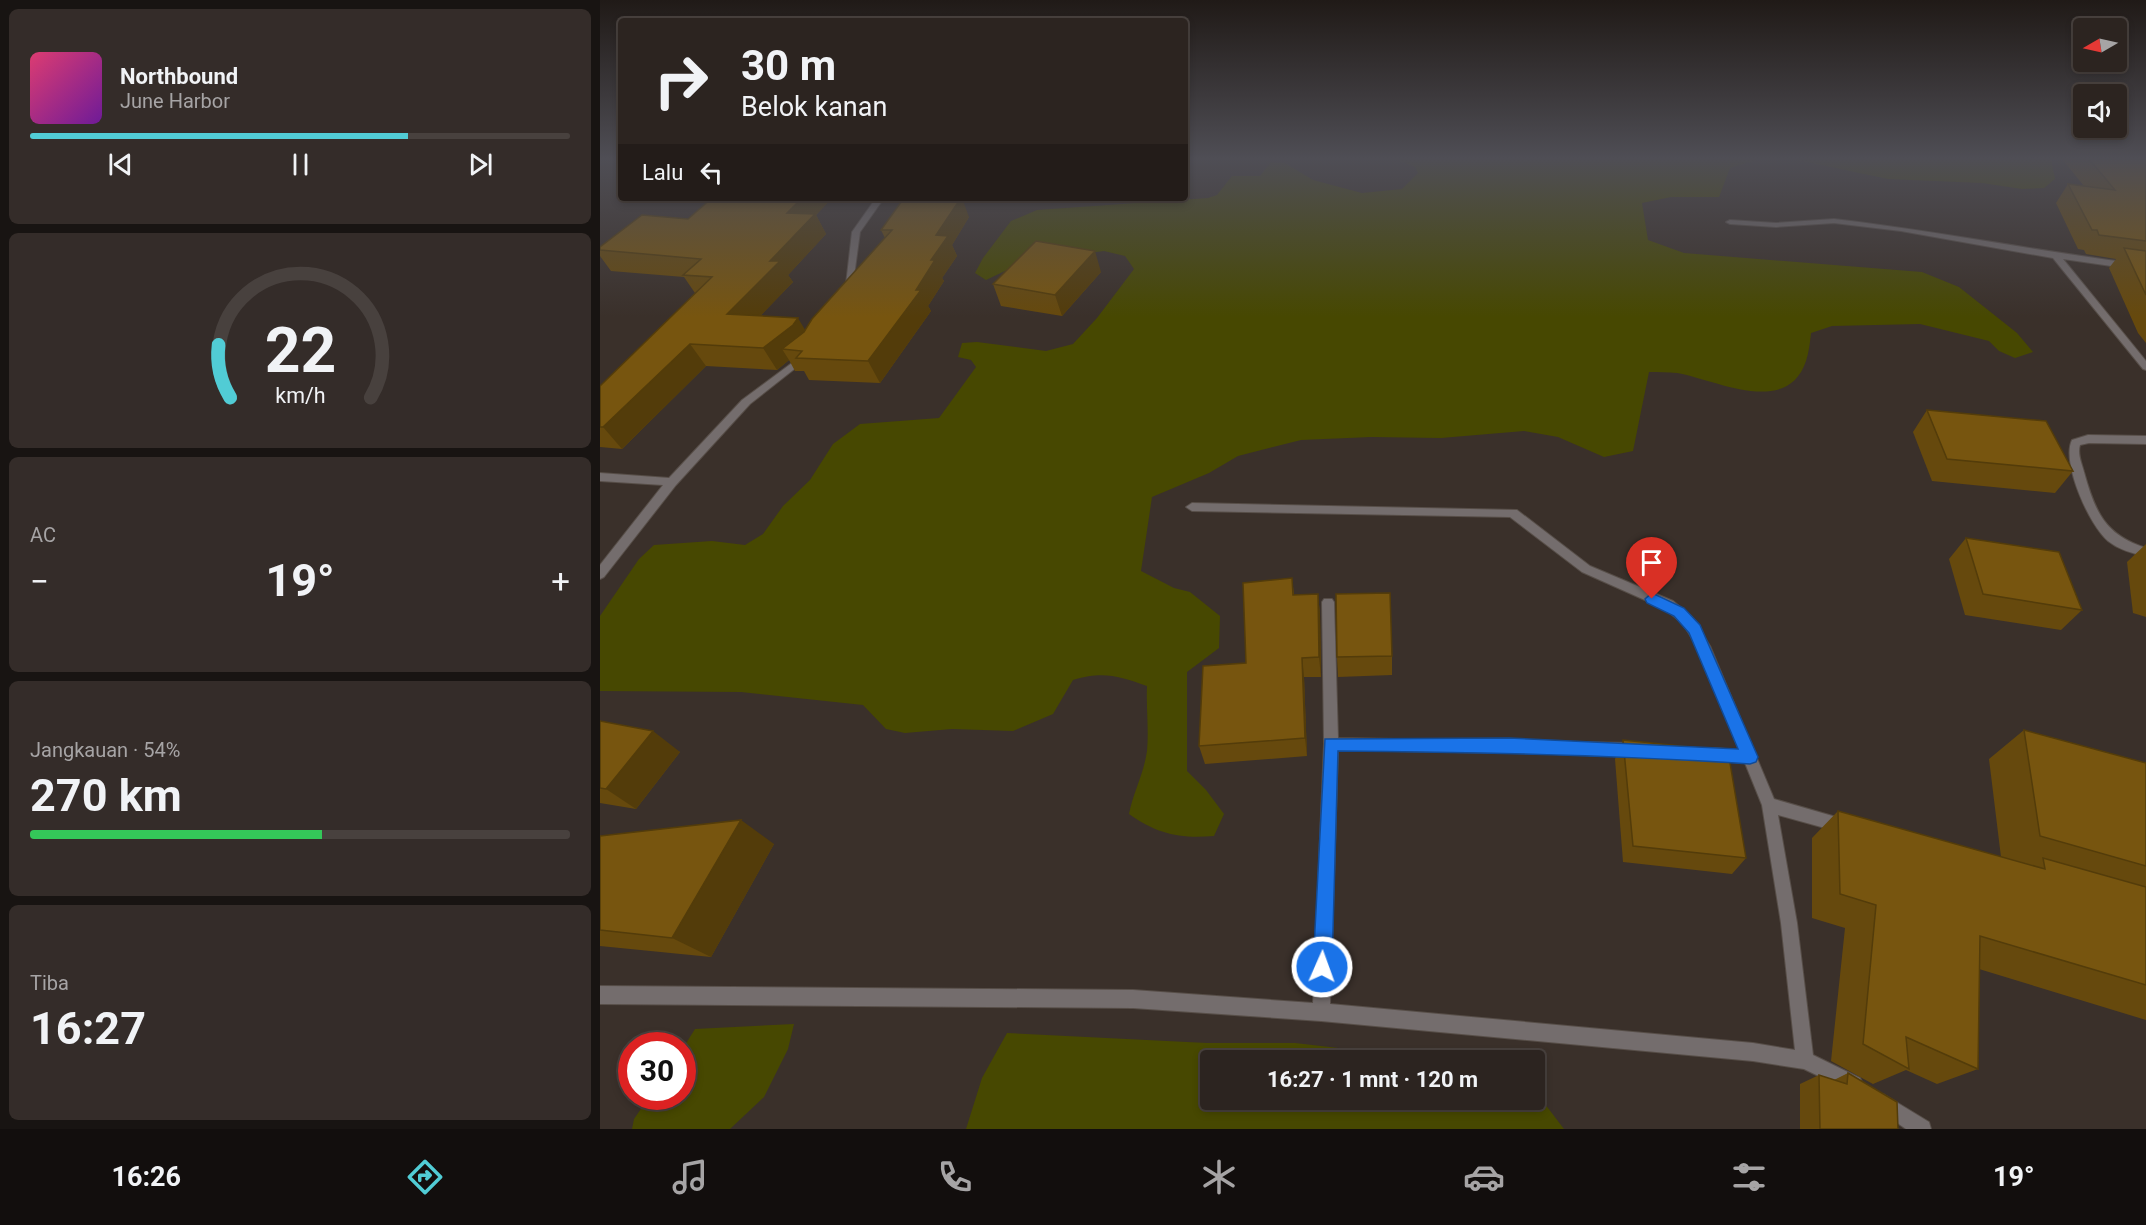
<!DOCTYPE html>
<html lang="id">
<head>
<meta charset="utf-8">
<style>
	body { margin:0; font-family:Roboto,sans-serif; background:#342c29; color:#f1f3f6; height:100vh; display:flex; flex-direction:column; font-size:22px; white-space:nowrap }
	* { box-sizing:border-box; margin:0 }
	p { font-size:20px; color:#a6a4a5 }
	.icon { flex:none; width:33px; height:33px; fill:none; stroke:currentColor; stroke-width:2; stroke-linecap:round; stroke-linejoin:round }
	.map { position:relative; flex:1; overflow:hidden }
	.side { display:flex; flex-direction:column; gap:9px; padding:9px; background:#181412; width:600px }
	.side>* { flex:none }
	.top-card { position:absolute; left:18px; top:18px; width:570px; height:183px; border-radius:6px; box-shadow:0 3px 9px #0003,0 0 0 2px #48413e; background:#2c2420; color:#f1f3f6; overflow:hidden }
	.needle { width:39px; rotate:261deg }
	.fabs { position:absolute; left:1473px; top:18px; display:grid; gap:12px }
	.fabs a { display:grid; place-items:center; width:54px; height:54px; border-radius:6px; background:#2c2420; box-shadow:0 3px 9px #0003,0 0 0 2px #48413e; font-size:30px }
	.speed { position:absolute; left:18px; top:1032px; display:flex; gap:12px; font-size:30px; font-weight:700; text-align:center }
	.speed>* { display:grid; place-content:center; width:78px; height:78px; border-radius:50%; background:#2c2420; box-shadow:0 3px 9px #0003,0 0 0 2px #48413e; line-height:1 }
	.speed .limit { border:9px solid #d22; background:#fff; color:#111 }
	.pin { position:absolute; display:grid; place-items:center; width:51px; height:51px; color:#fff; margin:-62px -26px; border-radius:50% 50% 50% 0; rotate:-45deg; box-shadow:0 0 6px #0007 }
	.pin .icon { rotate:45deg }
	.me { position:absolute; width:66px; margin:-33px; rotate:2deg; stroke-linejoin:round; filter:drop-shadow(0 0 4px #0008) }
	.turn { display:flex; align-items:center; gap:21px; height:126px; padding:0 24px; font-size:27px }
	.turn .icon { width:78px; height:78px; stroke-width:2.5 }
	.turn b { display:block; font-size:42px; line-height:51px }
	.then { display:flex; align-items:center; height:57px; padding:0 24px; background:#0003; gap:12px; font-size:22px }
	.big { font-size:45px; font-weight:700; line-height:1.1 }
	.side .tile { flex:1; display:flex; flex-direction:column; justify-content:center; gap:9px; min-width:0; padding:0 21px; border-radius:9px; background:#342c29 }
	.side .dial { align-items:center; gap:0 }
	.dial svg { height:156px; overflow:visible; fill:none; stroke:#48413e; stroke-width:7; stroke-linecap:round; text-anchor:middle }
	.dial text { fill:#f1f3f6; stroke:none }
	.song { display:flex; align-items:center; gap:18px }
	.cover { width:72px; height:72px; border-radius:9px; background:linear-gradient(135deg,hsl(340 70% 55%),hsl(280 70% 35%)) }
	.played { height:6px; border-radius:3px; background:linear-gradient(90deg,#51ccd5 70%,#48413e 70%) }
	.keys { display:flex; justify-content:space-around; direction:ltr }
	.heat { display:flex; justify-content:space-between; align-items:center; font-size:33px; direction:ltr }
	.charge { height:9px; border-radius:4px; background:linear-gradient(90deg,#34c759 54%,#48413e 0) }
	.trip { position:absolute; left:600px; top:1050px; width:345px; height:60px; border-radius:6px; background:#2c2420; box-shadow:0 3px 9px #0003,0 0 0 2px #48413e; font-weight:700; line-height:60px; text-align:center }
	.dock { display:flex; height:96px; justify-content:space-around; align-items:center; background:#120e0d; color:#a6a4a5 }
	.dock .icon { width:42px; height:42px }
	.dock .on { color:#51ccd5 }
	.dock b { font-size:27px; color:#f1f3f6 }
	main { display:flex; flex:1; min-height:0 }
	.map>svg:first-child { display:block }
	.green { fill:#474801 }
	.lines { fill:none; stroke-linecap:round; stroke-linejoin:round }
	.street-casing { stroke:#574e48; stroke-width:2 }
	.street { fill:#746d6d; fill-rule:evenodd }
	.wall { fill:#66490d }
	.shaded-wall { fill:#533c0a }
	.building { fill:#77550f; stroke:#533c0a; stroke-width:1.5 }
	.route { fill:#1a73e8; stroke:#114b97; stroke-width:1.5 }
</style>
</head>
<body>
<main>
<section class="side">
<div class="tile">
<div class="song"><i class="cover"></i><div><b>Northbound</b><p>June Harbor</p></div></div>
<div class="played"></div>
<div class="keys"><svg class="icon" aria-label="previous" viewBox="0 0 24 24"><path d="M18 5L8 12l10 7zM5 5v14"/></svg><svg class="icon" aria-label="pause" viewBox="0 0 24 24"><path d="M8 5v14M16 5v14"/></svg><svg class="icon" aria-label="next" viewBox="0 0 24 24"><path d="M6 5l10 7-10 7zM19 5v14"/></svg></div>
</div>
<div class="tile dial"><svg viewBox="0 0 100 80">
<path d="M14 69A42 42 0 1 1 86 69"/>
<path d="M14 69A42 42 0 0 1 8 42" stroke="#51ccd5"/>
<text x="50" y="56" font-size="32" font-weight="700">22</text>
<text x="50" y="72" font-size="11">km/h</text>
</svg></div>
<div class="tile"><p>AC</p>
<div class="heat"><a>−</a><b class="big">19°</b><a>+</a></div>
</div>
<div class="tile"><p>Jangkauan · 54%</p><b class="big">270 km</b><div class="charge"></div></div>
<div class="tile"><p>Tiba</p><b class="big">16:27</b></div>
</section>
<div class="map">
<svg width="1546" height="1129" viewBox="0 0 1546 1129">
	<rect width="100%" height="100%" fill="#3a302a"/>
	<g class="green">
		<path d="M796,159H1159L1130,168L1119,197H1071L1042,203L1048,240L1084,253L1322,272L1359,287L1417,333L1433,352L1415,358L1399,351L1389,341L1320,324L1232,326L1211,333C1210,342 1209,352 1206,361C1187,418 1114,379 1077,373C1068,372 1058,372 1049,372L1033,451L1004,457L958,437L924,431L841,438L771,437L701,440L638,456L609,473L552,497L541,571L574,588L590,592L620,616L619,648L587,672V771L606,790L624,814L614,836C580,839 557,834 529,814C533,793 544,773 547,751C549,730 546,707 547,686C518,676 504,671 473,680L453,714L413,731L352,729L305,733L286,729L263,705L141,692L0,691V616L39,559L54,545L112,541L145,545L163,534L183,506L210,480L233,444L260,424L339,418L376,367L371,360L358,357L362,343L377,342L446,351L473,344L497,318L534,269L525,256L504,251L426,261L386,280L375,273L383,258L411,221L437,210L608,198L617,195L632,176H660L671,162L685,163L713,180L762,193L802,189L818,173L815,167Z"/>
		<path d="M1193,159H1451L1455,179L1444,188L1422,189L1382,183L1288,179Z"/>
		<path d="M194,1024L188,1049L164,1097L130,1129H32L34,1119L49,1097L82,1096L83,1048L95,1029Z"/>
		<path d="M407,1033L607,1043H695L834,1059L838,1060H610V1100H934L935,1091L964,1129H366L382,1078Z"/>
	</g>
	<g class="lines">
		<defs>
			<g id="street">
				<path d="M276,198H284L260,232L252,291L251,293H245L252,232Z"/>
				<path d="M1234,219C1338,231 1442,252 1546,265V271L1463,259L1546,361V370L1543,369L1453,258L1301,231L1234,223L1176,227L1130,224L1126,222L1130,220L1176,223Z"/>
				<path d="M204,354L209,357L207,359L150,404L76,485L4,577L0,579V565L63,485L0,481V473L69,478L142,400Z"/>
				<path d="M1488,435L1546,436V444L1489,443L1480,445C1477,454 1482,464 1484,472C1495,512 1505,535 1546,548V557C1533,553 1519,550 1508,541C1489,525 1461,462 1472,440Z"/>
				<path d="M592,503L917,510L990,566L1073,601L1091,616L1110,646L1174,799L1243,819L1248,821L1251,826L1248,831L1243,833L1178,815L1197,923L1213,1055L1260,1078L1263,1084L1260,1090L1254,1093L1204,1069L1153,1061L721,1021L533,1008L0,1004V986L533,990L713,1003L724,744L722,602L724,599H732L734,602L738,738L1035,743L1040,744L1042,749L1040,754L1035,755L738,750L730,1004L1153,1043L1195,1050L1181,923L1162,805L1145,763L1108,759L1106,754L1108,749L1113,748L1139,750L1098,648L1083,624L1065,609L982,572L910,517L592,511L586,507Z"/>
				<path d="M1283,1094L1329,1122L1331,1129H1306L1277,1109L1274,1103L1277,1097Z"/>
			</g>
		</defs>
		<use href="#street" class="street-casing"/>
		<use href="#street" class="street"/>
	</g>
	<g class="wall">
		<path d="M1462,159H1546V343L1538,333L1509,268L1516,259L1486,254L1484,250L1478,249L1456,203L1468,184L1484,186Z"/>
		<path d="M112,198H232L216,215L226,234L188,275L193,282L160,316L205,330L285,238L281,230L369,217L352,245L357,256L342,278L344,281L328,306L331,311L280,383L209,380L204,371H195L189,360L177,370L106,366L22,449L0,447V386L95,293L84,277L11,271L0,256V247L88,219Z"/>
		<path d="M501,272L462,316L401,306L393,284Z"/>
		<path d="M1327,410L1473,471L1455,493L1332,481L1313,432Z"/>
		<path d="M1366,538L1482,610L1461,630L1365,615L1349,559Z"/>
		<path d="M1546,544V617L1533,613L1527,562Z"/>
		<path d="M692,578L694,595L718,594L720,615L721,677H704L707,756L605,764L599,746Z"/>
		<path d="M792,656V675L738,677L737,657Z"/>
		<path d="M0,721L80,752L36,809L0,803Z"/>
		<path d="M1424,730L1546,763V1020L1379,969L1378,1069L1337,1084L1306,1070L1273,1084L1231,1061L1245,928L1212,918V838L1238,811L1401,857L1389,759Z"/>
		<path d="M1023,740L1146,858L1132,874L1023,862L1015,759Z"/>
		<path d="M0,836L174,844L111,957L0,946Z"/>
		<path d="M1248,1073L1298,1129H1200V1084L1219,1075L1234,1080Z"/>
	</g>
	<g class="shaded-wall">
		<path d="M202,198H232L216,215L226,234L188,275L193,282L141,336L127,314L170,261L187,213Z"/>
		<path d="M361,198H362L369,217L352,245L357,256L342,278L344,281L328,306L331,311L280,383L268,361L316,290L331,260L336,235Z"/>
		<path d="M495,251L501,272L462,316L455,295Z"/>
		<path d="M198,318L211,340L182,349L189,360L177,370L163,348Z"/>
		<path d="M90,344L106,366L22,449L3,427Z"/>
		<path d="M718,594L720,615L721,677L719,657Z"/>
		<path d="M702,658L704,677L707,756L705,738Z"/>
		<path d="M53,731L80,752L36,809L6,789Z"/>
		<path d="M141,820L174,844L111,957L72,938Z"/>
	</g>
	<g class="building">
		<path d="M1489,159H1546V241L1499,235L1497,230H1492L1468,184L1515,190Z"/>
		<path d="M112,198H202L187,213L215,214L170,261H180L127,314L198,318L193,325L163,348L90,344L3,427H0V386L112,277L83,275L101,259L0,250V247L42,215L88,219Z"/>
		<path d="M304,198H361L336,235L348,236L331,260H335L316,290H321L268,361L196,358L202,351L182,349L204,332L212,319L292,230H281Z"/>
		<path d="M436,241L495,251L455,295L393,284Z"/>
		<path d="M1524,248L1546,251V295Z"/>
		<path d="M1327,410L1446,421L1473,471L1347,459Z"/>
		<path d="M1366,538L1459,552L1482,610L1383,594Z"/>
		<path d="M692,578L693,595L718,594L719,657L702,658L705,738L599,746L603,666L646,663L643,583Z"/>
		<path d="M790,593L792,656L737,657L736,594Z"/>
		<path d="M0,721L53,731L6,789L0,788Z"/>
		<path d="M1424,730L1546,763V866L1440,836Z"/>
		<path d="M1023,740L1128,751L1146,858L1033,846Z"/>
		<path d="M1238,811L1445,869L1443,858L1546,887V985L1380,936L1378,1069L1306,1037L1309,1069L1263,1044L1276,905L1240,894Z"/>
		<path d="M141,820L72,938L0,930V836Z"/>
		<path d="M1248,1073L1297,1102L1298,1129H1220L1219,1075L1247,1084Z"/>
	</g>
	<linearGradient id="sky" x2="0" y2="1"><stop stop-color="#201a17"/><stop offset="0.5" stop-color="#4f4e55"/><stop offset="1" stop-color="#4f4e55" stop-opacity="0"/></linearGradient>
	<rect width="1546" height="317" fill="url(#sky)"/>
	<path class="route" d="M1052,593L1084,608L1100,625L1158,757L1156,762L1150,764C1013,755 876,752 738,751L732,967L729,974L722,977L716,974L713,967L725,739L909,738L1138,749L1089,633L1074,616L1047,603L1045,599Z"/>
</svg>
<div class="fabs">
<a><svg class="needle" viewBox="-14 -14 28 28"><path d="M0-13l5 13h-10z" fill="#e53935"/><path d="M0 13l5-13h-10z" fill="#a6a4a5"/></svg></a>
<a><svg class="icon" aria-label="sound" viewBox="0 0 24 24"><path d="M4 9h4l5-4v14l-5-4H4zM17 9q2 3 0 6"/></svg></a>
</div>
<div class="speed"><div class="limit">30</div></div>
<div class="pin" style="left:1052px;top:599px;background:#d93025"><svg class="icon" aria-label="arrive" viewBox="0 0 24 24"><path d="M6 21V4h12l-3 4 3 4H6"/></svg></div>
<svg class="me" style="left:722px;top:967px" viewBox="-20 -20 40 40"><circle r="17" fill="#1a73e8" stroke="#fff" stroke-width="3"/><path d="M0-11L8 9 0 5-8 9z" fill="#fff"/></svg>
<div class="trip">16:27 · 1 mnt · 120 m</div>
<div class="top-card">
<div class="turn"><svg class="icon" aria-label="right" viewBox="0 0 24 24"><path d="M7 20v-9h11M14 6l5 5-5 5"/></svg><div><b>30 m</b>Belok kanan</div></div>
<div class="then">Lalu<svg class="icon" aria-label="left" viewBox="0 0 24 24"><path d="M17 20v-9H6M10 6l-5 5 5 5"/></svg></div>
</div>
</div>
</main>
<nav class="dock">
<b>16:26</b>
<svg class="icon on" aria-label="directions" viewBox="0 0 24 24"><path d="M12 3l9 9-9 9-9-9zM9 14v-3h6M13 9l2 2-2 2"/></svg>
<svg class="icon" aria-label="music" viewBox="0 0 24 24"><path d="M9 18V5l10-2v13"/><circle cx="6" cy="18" r="3"/><circle cx="16" cy="16" r="3"/></svg>
<svg class="icon" aria-label="phone" viewBox="0 0 24 24"><path d="M5 4h4l2 5-3 2q2 4 5 5l2-3 5 2v4C11 20 4 13 5 4z"/></svg>
<svg class="icon" aria-label="climate" viewBox="0 0 24 24"><path d="M12 3v18M4 7l16 10M4 17L20 7"/></svg>
<svg class="icon" aria-label="car" viewBox="0 0 24 24"><path d="M5 17H2v-5l4-1 3-4h7l3 4 3 1v5h-3M9 17h6M6 11h13"/><circle cx="7" cy="17" r="2"/><circle cx="17" cy="17" r="2"/></svg>
<svg class="icon" aria-label="filters" viewBox="0 0 24 24"><path d="M4 7h16M4 17h16"/><circle cx="9" cy="7" r="2"/><circle cx="15" cy="17" r="2"/></svg>
<b>19°</b>
</nav>
</body>
</html>
